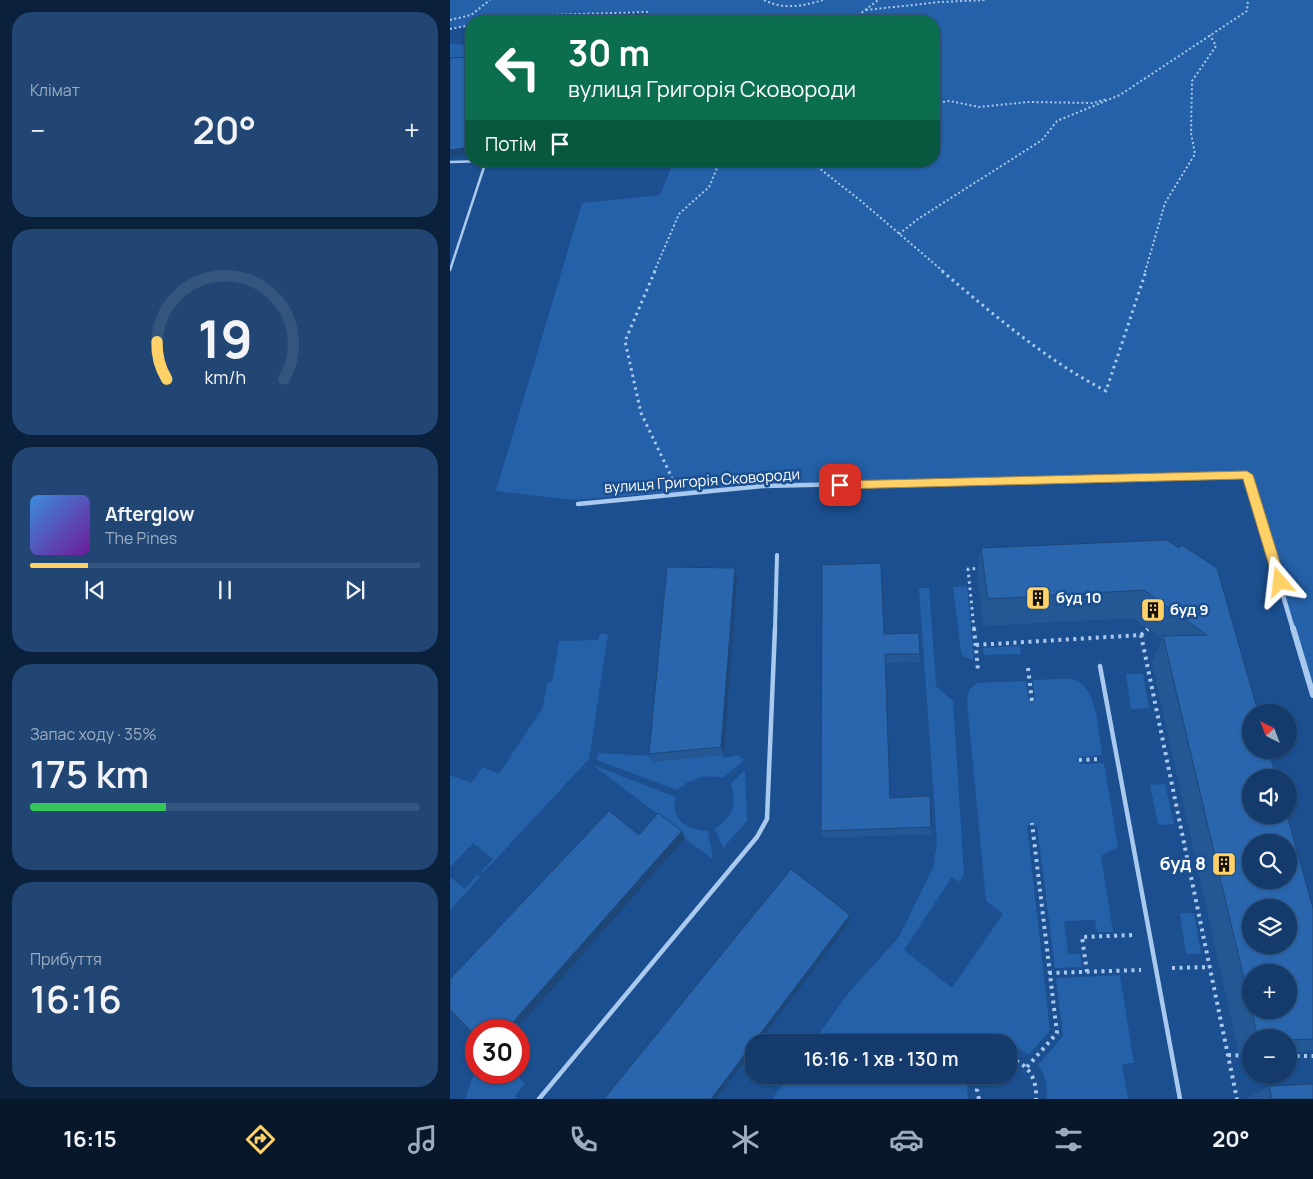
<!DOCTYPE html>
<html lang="uk">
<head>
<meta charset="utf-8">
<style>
	body { margin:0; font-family:Manrope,sans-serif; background:#214673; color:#f1f3f6; height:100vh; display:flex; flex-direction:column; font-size:19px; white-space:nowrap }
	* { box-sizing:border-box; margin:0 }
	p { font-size:16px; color:#9dadc1 }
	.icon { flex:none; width:28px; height:28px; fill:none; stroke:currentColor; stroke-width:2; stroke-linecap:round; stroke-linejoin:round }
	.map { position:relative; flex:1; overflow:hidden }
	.sheet { display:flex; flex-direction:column; gap:12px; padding:12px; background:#0b203b; width:450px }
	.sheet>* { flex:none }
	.top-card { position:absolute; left:15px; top:15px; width:475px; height:152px; border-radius:20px; box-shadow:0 1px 4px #0004,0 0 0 1px #33557e; background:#0b6e4f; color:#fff; overflow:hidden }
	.needle { width:32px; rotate:318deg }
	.buttons { position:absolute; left:792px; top:704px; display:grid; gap:10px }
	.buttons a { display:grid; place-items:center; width:55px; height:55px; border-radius:50%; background:#143b6b; box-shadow:0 1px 4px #0004,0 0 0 1px #33557e; font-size:25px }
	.speed { position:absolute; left:15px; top:1019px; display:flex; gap:10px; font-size:25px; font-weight:700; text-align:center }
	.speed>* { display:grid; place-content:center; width:65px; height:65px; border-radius:50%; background:#143b6b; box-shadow:0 1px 4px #0004,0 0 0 1px #33557e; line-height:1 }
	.speed .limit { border:8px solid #d22; background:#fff; color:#111 }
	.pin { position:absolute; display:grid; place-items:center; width:42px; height:42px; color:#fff; margin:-21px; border-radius:10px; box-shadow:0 2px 8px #0006 }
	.me { position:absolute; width:55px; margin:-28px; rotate:343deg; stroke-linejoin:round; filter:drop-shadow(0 0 4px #0008) }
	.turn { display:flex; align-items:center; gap:18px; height:105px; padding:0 20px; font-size:22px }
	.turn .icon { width:65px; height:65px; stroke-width:2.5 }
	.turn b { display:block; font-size:35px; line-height:42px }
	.then { display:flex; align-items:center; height:48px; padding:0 20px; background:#0003; gap:10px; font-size:19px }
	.big { font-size:38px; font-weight:600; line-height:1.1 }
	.sheet .widget { flex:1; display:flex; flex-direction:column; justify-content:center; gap:8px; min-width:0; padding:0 18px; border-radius:20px; background:#214673 }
	.sheet .dial { align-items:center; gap:0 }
	.dial svg { height:130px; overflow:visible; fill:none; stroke:#33557e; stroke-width:7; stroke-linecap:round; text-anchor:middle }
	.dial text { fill:#f1f3f6; stroke:none }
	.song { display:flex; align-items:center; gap:15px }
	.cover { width:60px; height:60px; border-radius:8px; background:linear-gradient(135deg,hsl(210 70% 55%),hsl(280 70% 35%)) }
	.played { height:5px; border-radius:2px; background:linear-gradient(90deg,#ffd166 15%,#33557e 15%) }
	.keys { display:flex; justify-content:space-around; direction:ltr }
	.heat { display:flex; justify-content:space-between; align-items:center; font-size:28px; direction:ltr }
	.charge { height:8px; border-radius:4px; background:linear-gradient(90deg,#34c759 35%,#33557e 0) }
	.trip { position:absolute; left:295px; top:1034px; width:272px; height:50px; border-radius:20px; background:#143b6b; box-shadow:0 1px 4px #0004,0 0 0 1px #33557e; font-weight:600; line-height:50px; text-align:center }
	.menu { display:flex; height:80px; justify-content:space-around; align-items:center; background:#08182b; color:#9dadc1 }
	.menu .icon { width:35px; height:35px }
	.menu .current { color:#ffd166 }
	.menu b { font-size:22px; color:#f1f3f6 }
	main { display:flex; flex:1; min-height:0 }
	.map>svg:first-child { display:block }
	.green { fill:#2461a8 }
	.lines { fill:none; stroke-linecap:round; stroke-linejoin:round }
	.path-far2 { stroke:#a9c9ee; stroke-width:2; stroke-dasharray:2 2.5; stroke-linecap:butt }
	.path-far1 { stroke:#a9c9ee; stroke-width:3; stroke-dasharray:2.5 4; stroke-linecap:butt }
	.path { stroke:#a9c9ee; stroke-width:4; stroke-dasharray:3 4.5; stroke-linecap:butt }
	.service-far2 { stroke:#a9c9ee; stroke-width:2.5 }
	.service-far1 { stroke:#a9c9ee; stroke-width:4 }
	.service { stroke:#a9c9ee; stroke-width:4.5 }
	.minor-far1 { stroke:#a9c9ee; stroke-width:4.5 }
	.minor { stroke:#a9c9ee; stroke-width:6 }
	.wall { fill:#245895 }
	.shaded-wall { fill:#1d4779 }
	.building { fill:#2a66ad; stroke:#1d4779; fill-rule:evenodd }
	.route { fill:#ffd166; stroke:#a68842 }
	.labels { text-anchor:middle; stroke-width:5; stroke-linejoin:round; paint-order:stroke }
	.street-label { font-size:15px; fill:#fff; stroke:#1b4f8f }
	.poi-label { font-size:15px; font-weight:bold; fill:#fff; stroke:#1b4f8f; text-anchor:start }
	.near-poi-label { font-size:18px; font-weight:bold; fill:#fff; stroke:#1b4f8f; text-anchor:end }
</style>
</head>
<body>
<main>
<section class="sheet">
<div class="widget"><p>Клімат</p>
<div class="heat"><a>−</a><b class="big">20°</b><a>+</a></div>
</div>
<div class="widget dial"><svg viewBox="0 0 100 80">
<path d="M14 69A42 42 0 1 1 86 69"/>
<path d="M14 69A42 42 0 0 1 8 46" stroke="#ffd166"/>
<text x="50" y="56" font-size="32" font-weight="700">19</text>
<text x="50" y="72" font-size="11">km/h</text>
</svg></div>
<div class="widget">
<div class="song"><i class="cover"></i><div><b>Afterglow</b><p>The Pines</p></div></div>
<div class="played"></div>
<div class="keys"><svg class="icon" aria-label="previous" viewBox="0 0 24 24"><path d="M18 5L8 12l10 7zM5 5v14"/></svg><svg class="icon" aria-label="pause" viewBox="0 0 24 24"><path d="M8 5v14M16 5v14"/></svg><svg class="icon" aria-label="next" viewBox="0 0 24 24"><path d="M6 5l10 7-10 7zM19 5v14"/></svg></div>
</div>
<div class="widget"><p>Запас ходу · 35%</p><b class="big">175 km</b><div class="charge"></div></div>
<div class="widget"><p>Прибуття</p><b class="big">16:16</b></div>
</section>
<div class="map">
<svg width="863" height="1099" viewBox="0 0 863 1099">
	<rect width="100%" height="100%" fill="#1b4f8f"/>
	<g class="green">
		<path d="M0,0H863V695L797,475L313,486L121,500L46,491L132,203L210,195L224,161H484V21H208L197,12L66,16L39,21H21V25L0,29Z"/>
		<path d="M0,43L21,47V64H0Z"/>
		<path d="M517,586L524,660L514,657L511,652L503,587Z"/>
		<path d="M469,588H479L486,686L503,701L514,874L509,882L502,877L454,950L502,988L553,914L536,901L517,702L519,690L527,683L576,681L579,701H585L583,680C595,680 610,678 622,679C648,684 649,735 652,755L628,757L630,764L654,763L668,847L651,856L663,932H647L645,920L614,921L618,954H630L632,967L605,968L587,826H577L600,1030L579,1055L568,1048L559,1046V1042H363L400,991L449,937L483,868L487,842Z"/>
		<path d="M150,634H158L139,759L33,873L31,872L43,859L23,843L0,867V775L21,783L33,767L49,774L93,707L97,683L102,681L109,641L148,640Z"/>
		<path d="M570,646L571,654L534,655L533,648Z"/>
		<path d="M676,674H693L699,708L681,709Z"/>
		<path d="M148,753L204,756L271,755L274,758L288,755L294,760L273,778C254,774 242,778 227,790L147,760Z"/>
		<path d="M143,765L226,797C219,820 238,830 258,831L263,859L211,821L213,818Z"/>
		<path d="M295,770L297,821L273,848L265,829C285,814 287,806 281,783Z"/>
		<path d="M715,784L724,824L708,825L700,785Z"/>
		<path d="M27,875L30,877L0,910V877L15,889Z"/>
		<path d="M730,913H744L751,954H736Z"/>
		<path d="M670,975L684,1063L672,1064L678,1099H597C597,1087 596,1075 588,1065L613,1036L606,978Z"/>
		<path d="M26,1068V1072L64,1073L75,1084L65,1096L66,1099H15Z"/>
		<path d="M339,1075H518L517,1092L519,1099H322Z"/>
	</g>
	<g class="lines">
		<g class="path-far2">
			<path d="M314,0C333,10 354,6 373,0"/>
			<path d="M416,10L490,2L537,0"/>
			<path d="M0,20L21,15L40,0"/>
			<path d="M39,21L66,16L197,12L208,21"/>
			<path d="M401,21L428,0"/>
			<path d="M0,29L21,25"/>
			<path d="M484,103L500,101L529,107L578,102L643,103L657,99"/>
			<path d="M360,161L411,201L494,272"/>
			<path d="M449,234L468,219L592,140L607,121L670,95L797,11L798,0"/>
			<path d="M204,272L229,214L259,187L270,161"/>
			<path d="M695,272L715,203L745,154L741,133L742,81L766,46L760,35"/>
		</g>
		<g class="path-far1">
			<path d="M205,271L175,341L191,413L223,480"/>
			<path d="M492,271C544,315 596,360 656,391L696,271"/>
			<path d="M524,629L518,569L532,568"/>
		</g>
		<g class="path">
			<path d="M524,628L528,670"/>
			<path d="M691,635L698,629"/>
			<path d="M526,645L691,635L787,1099"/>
			<path d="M578,668L582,701"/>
			<path d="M629,760L651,759"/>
			<path d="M722,968L760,967"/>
			<path d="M637,972L632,937L684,935"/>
			<path d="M599,973L691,970"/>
			<path d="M778,1055L801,1056"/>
			<path d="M839,1056H863"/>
			<path d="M559,1058C579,1064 587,1079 586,1099"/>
			<path d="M577,1067L607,1033L582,823"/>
			<path d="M529,1099L527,1090L530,1075"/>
		</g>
		<path class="service-far2" d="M0,162L36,161L0,270"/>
		<path class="service-far1" d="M325,629L327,555"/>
		<g class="service">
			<path d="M650,666L730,1099"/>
			<path d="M89,1099L307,837L317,819L325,628"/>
		</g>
		<path class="minor-far1" d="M128,504L313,486L797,475L843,629"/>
		<path class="minor" d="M843,628L863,695"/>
	</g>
	<g class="wall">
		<path d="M531,548H729L863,908V1051L839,1052V1038H801V1053L789,1054L702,663L712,639L683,618L534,626L527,576Z"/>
		<path d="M287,578L274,755L202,762L199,754Z"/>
		<path d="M434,634L470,654V662L435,663L440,798L481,827V834L372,838L371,831Z"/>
		<path d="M819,1086L863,1099H799V1097Z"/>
	</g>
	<g class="shaded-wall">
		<path d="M21,147V155L0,157V150Z"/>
		<path d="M285,568L287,578L274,755L271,747Z"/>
		<path d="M232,831L235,838L66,1030H56Z"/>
		<path d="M400,915V921L309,1042H304V1049L266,1099H261Z"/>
	</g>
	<g class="building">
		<path d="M21,57V147L0,150V58Z"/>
		<path d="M717,540L729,548L732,545L767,568L808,712H801V750H819L826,778H801V815H837L863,908V1039L839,1040V1038H808L713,636L757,635L694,590L538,599L531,548ZM801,842H839V880H801ZM801,908H839V945H801ZM801,972H839V1010H801Z"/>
		<path d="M431,563L434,634L469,633L470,654H435L440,798L480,796L481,827L371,831L372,565Z"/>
		<path d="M217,567L285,568L271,747L199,754Z"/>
		<path d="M159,811L189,835L208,813L232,831L56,1030H26V1036L0,1010V979Z"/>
		<path d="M341,869L400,915L261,1099H154Z"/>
		<path d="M863,1084V1099H822L819,1086Z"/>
	</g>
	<path class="route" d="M797,471L803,475L836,582L834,586H826L824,582L793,479L390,489L385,485L390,481Z"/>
	<defs>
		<symbol id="building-square" viewBox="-11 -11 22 22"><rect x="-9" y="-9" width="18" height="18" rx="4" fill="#ffd166" stroke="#1b4f8f"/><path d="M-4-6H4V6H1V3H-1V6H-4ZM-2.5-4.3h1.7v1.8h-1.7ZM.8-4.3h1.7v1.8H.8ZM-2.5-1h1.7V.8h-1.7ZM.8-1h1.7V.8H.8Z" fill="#111"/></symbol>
	</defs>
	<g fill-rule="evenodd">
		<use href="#building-square" x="574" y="584" width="28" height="28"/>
		<use href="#building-square" x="689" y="596" width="28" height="28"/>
		<use href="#building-square" x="760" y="850" width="28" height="28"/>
	</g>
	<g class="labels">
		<g class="street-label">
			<text transform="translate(252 481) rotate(-4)" y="5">вулиця Григорія Сковороди</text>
		</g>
		<g class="poi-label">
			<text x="606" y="603">буд 10</text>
			<text x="720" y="615">буд 9</text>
		</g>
		<g class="near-poi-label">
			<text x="756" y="870">буд 8</text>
		</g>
	</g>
</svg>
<div class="buttons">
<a><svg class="needle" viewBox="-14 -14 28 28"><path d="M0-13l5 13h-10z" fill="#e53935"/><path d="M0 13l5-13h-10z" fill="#9dadc1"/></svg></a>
<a><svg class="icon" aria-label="sound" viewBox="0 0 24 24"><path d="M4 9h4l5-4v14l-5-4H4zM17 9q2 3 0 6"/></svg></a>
<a><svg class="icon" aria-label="search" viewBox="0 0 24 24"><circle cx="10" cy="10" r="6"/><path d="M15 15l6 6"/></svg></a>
<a><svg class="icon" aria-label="layers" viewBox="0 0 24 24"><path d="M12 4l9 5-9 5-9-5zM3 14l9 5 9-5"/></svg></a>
<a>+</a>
<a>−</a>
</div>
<div class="speed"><div class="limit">30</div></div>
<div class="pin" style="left:390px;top:485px;background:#d93025"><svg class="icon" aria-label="arrive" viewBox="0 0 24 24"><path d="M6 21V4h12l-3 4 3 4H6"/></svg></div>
<svg class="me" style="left:830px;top:582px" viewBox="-20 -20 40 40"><path d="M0-17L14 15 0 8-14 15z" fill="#ffd166" stroke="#fff" stroke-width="4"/></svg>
<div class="trip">16:16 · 1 хв · 130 m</div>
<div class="top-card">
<div class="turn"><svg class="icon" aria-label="left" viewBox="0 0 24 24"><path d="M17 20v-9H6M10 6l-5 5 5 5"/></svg><div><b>30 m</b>вулиця Григорія Сковороди</div></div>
<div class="then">Потім<svg class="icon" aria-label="arrive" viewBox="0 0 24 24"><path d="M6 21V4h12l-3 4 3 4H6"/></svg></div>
</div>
</div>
</main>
<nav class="menu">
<b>16:15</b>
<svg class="icon current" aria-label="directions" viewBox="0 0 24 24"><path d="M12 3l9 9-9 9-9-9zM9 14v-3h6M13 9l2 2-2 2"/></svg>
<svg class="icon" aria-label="music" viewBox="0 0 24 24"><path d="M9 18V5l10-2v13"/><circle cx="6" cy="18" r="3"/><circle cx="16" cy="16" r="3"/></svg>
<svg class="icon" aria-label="phone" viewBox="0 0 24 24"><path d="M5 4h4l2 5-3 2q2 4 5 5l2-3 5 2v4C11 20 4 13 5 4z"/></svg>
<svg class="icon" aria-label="climate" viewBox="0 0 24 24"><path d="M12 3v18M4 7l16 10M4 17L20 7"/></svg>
<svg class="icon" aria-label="car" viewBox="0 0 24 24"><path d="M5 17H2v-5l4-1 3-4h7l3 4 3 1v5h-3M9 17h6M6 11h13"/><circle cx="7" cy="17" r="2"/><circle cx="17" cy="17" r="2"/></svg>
<svg class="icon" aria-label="filters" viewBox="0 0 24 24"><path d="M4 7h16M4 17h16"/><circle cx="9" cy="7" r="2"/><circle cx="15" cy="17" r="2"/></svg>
<b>20°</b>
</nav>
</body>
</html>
